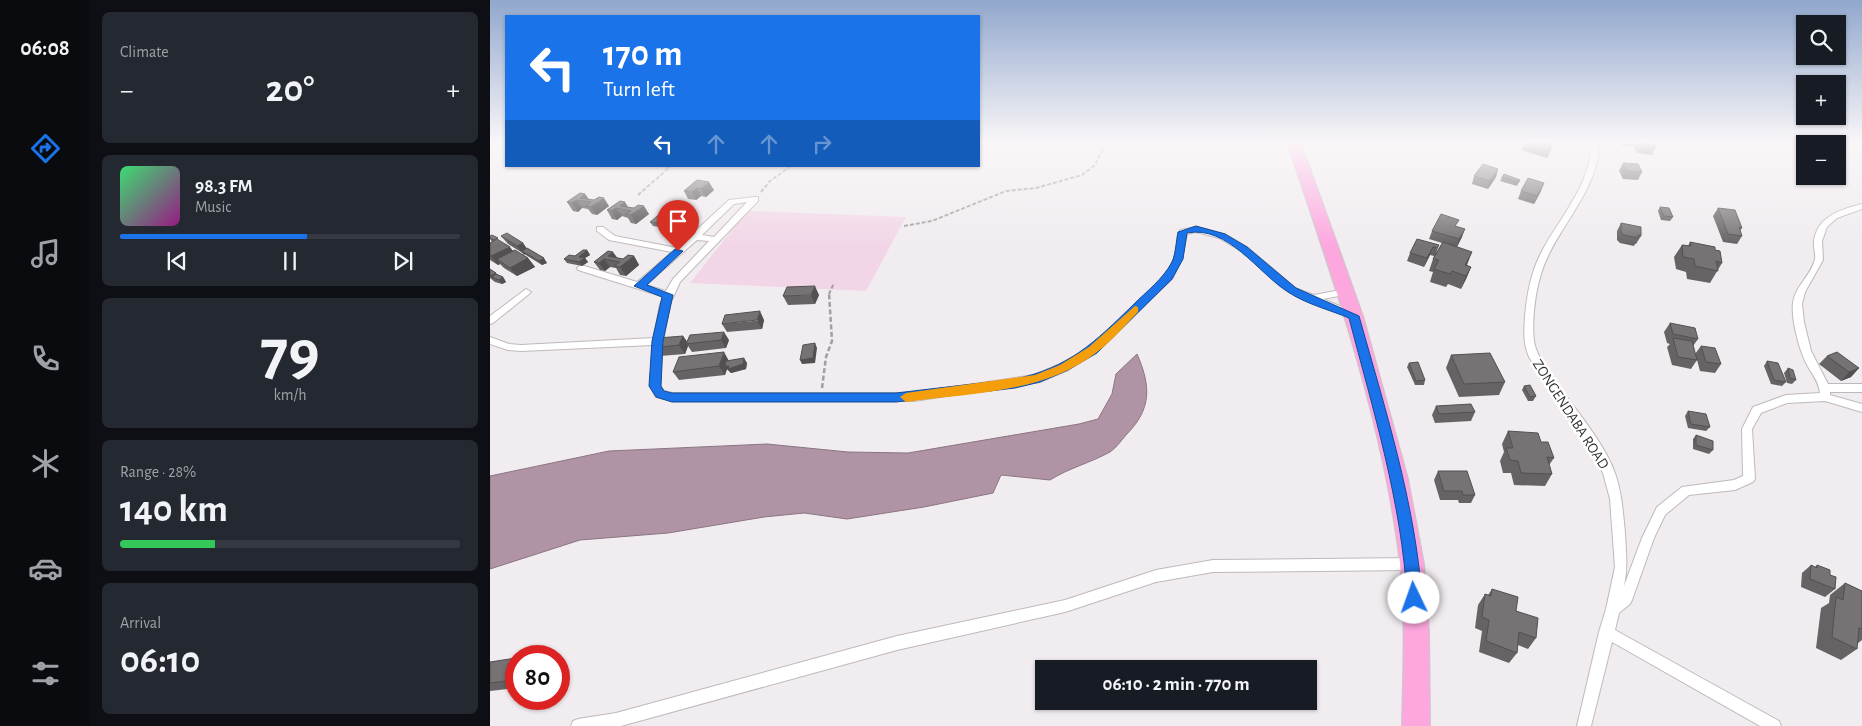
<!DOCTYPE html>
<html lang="en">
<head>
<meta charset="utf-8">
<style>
	body { margin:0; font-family:"Alegreya Sans",sans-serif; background:#242831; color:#f1f3f6; height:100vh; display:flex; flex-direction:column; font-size:19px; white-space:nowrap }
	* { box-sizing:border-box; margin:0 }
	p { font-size:16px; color:#9ea1a6 }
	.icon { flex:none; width:28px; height:28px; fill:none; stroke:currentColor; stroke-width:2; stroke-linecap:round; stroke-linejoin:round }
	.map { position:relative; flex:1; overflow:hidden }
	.side { display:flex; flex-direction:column; gap:12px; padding:12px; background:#0d0f14; width:400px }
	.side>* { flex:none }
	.hud { position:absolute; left:15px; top:15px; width:475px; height:152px; border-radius:0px; box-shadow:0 1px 4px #0004; background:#1a73e8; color:#fff; overflow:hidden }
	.tools { position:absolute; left:1306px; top:15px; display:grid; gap:10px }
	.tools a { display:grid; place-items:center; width:50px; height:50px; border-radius:0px; background:#171b24; box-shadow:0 1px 4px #0004; font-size:25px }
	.speed { position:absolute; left:15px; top:645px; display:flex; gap:10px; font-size:25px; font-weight:700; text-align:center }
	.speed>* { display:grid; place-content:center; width:65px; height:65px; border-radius:50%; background:#171b24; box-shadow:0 1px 4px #0004; line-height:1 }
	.speed .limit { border:8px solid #d22; background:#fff; color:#111 }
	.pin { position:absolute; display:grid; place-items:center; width:42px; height:42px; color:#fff; margin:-51px -21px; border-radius:50% 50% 50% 0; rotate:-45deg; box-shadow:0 0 5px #0007 }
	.pin .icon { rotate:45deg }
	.me { position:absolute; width:55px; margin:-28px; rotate:357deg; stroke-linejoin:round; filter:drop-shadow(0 0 4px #0008) }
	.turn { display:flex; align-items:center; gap:18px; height:105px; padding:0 15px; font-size:22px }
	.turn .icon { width:65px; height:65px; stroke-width:2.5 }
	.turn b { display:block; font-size:35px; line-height:42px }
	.lanes { display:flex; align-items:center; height:48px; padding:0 15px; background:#0003; justify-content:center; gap:25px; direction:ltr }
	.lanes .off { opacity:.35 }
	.big { font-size:38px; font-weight:700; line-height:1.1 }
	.side .card { flex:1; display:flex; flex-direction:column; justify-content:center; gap:8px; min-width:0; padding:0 18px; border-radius:8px; background:#242831 }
	.side .dial { align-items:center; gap:0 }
	.dial b { font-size:65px; line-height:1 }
	.song { display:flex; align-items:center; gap:15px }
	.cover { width:60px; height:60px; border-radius:8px; background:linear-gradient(135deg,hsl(140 70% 55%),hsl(310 70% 35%)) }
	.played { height:5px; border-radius:2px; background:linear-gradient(90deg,#1a73e8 55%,#363941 55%) }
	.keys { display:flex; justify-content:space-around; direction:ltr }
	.heat { display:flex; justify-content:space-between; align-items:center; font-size:28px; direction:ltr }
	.charge { height:8px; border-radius:4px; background:linear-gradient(90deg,#34c759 28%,#363941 0) }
	.trip { position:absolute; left:545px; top:660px; width:282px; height:50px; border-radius:0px; background:#171b24; box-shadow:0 1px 4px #0004; font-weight:700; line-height:50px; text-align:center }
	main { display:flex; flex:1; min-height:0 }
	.tabs { display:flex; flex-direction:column; width:90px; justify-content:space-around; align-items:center; background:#090b0e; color:#9ea1a6 }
	.tabs .icon { width:35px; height:35px }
	.tabs .on { color:#1a73e8 }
	.tabs b { font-size:22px; color:#f1f3f6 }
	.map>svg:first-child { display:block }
	.green { fill:#f2d6e7 }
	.water { fill:#b093a5; stroke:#8a7582 }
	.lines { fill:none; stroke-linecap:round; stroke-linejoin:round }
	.street-casing { stroke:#beb9bc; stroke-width:2 }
	.highway-casing { stroke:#c9c9c9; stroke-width:2 }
	.path-far1 { stroke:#a39fa1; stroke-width:2; stroke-dasharray:4 2; stroke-linecap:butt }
	.path { stroke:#a39fa1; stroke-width:2.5; stroke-dasharray:5 2.5; stroke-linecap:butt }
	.street { fill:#fff; fill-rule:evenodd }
	.highway { fill:#fda7df; fill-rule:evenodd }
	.wall { fill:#666365 }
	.shaded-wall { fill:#535052 }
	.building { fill:#777375; stroke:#535052 }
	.route { fill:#1a73e8; stroke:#114b97 }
	.slow { fill:#f59e0b }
	.labels { text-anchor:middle; stroke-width:5; stroke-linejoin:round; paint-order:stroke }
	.street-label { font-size:15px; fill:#302e2f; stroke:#fff }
</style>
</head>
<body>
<main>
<nav class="tabs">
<b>06:08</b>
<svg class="icon on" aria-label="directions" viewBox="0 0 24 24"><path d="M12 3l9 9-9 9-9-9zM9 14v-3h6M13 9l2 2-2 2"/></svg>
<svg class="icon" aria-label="music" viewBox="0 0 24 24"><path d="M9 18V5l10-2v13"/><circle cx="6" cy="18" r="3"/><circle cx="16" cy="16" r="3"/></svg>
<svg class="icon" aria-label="phone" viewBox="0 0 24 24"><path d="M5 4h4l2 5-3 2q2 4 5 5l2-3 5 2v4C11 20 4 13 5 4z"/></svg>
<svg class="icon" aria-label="climate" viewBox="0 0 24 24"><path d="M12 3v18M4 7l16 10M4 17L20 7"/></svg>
<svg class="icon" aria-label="car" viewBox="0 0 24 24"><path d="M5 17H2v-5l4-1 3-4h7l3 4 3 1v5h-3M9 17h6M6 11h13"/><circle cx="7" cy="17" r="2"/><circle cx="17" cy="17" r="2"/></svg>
<svg class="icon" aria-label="filters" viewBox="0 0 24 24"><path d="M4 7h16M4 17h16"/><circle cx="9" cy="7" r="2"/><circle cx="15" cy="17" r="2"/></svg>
</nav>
<section class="side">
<div class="card"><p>Climate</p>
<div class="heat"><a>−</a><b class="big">20°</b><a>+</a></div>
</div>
<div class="card">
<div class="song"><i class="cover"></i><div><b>98.3 FM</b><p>Music</p></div></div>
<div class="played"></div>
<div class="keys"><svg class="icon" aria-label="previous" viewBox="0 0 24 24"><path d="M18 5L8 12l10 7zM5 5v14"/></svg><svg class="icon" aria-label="pause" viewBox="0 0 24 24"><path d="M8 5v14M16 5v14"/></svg><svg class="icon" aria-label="next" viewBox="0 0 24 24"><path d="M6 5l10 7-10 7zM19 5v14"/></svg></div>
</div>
<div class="card dial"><b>79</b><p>km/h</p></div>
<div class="card"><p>Range · 28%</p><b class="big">140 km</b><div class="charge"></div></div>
<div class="card"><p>Arrival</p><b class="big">06:10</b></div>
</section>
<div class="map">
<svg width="1372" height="726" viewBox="0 0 1372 726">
	<rect width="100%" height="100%" fill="#f1ecef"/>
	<path class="green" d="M257,211L416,217L376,291L200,283Z"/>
	<path class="water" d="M647,354C661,386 662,409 636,435C631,441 626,448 620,452C600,463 579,468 560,480L511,475L503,493L434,507L357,519L314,513L274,517L178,533L90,540L0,569V476L119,451L277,444L358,452L418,453L589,424L608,419L622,394L626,374Z"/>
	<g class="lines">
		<defs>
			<g id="street">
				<path d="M1101,143H1109C1109,184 1077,218 1060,252C1047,276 1041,314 1044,341C1047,360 1064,378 1074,393C1092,418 1114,444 1125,473C1132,493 1133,513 1135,533C1136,553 1138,566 1134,586L1152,538L1167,507L1192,487L1244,480L1253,476L1252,429L1263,407L1296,395L1330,393C1329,381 1321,373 1316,363C1309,349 1301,319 1303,303C1305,286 1321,276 1325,259C1326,253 1323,247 1324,241C1327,216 1352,209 1372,204V209L1347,218L1337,227L1332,241L1333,260L1315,292L1312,304L1314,322L1321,351L1338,384H1372V392H1340V395L1372,404V412L1335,401L1297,403L1271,413L1262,429L1265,479L1263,482L1245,490L1199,495L1175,515L1164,538L1142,600L1140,604L1129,613L1125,630L1289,721L1291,726H1270L1122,642L1101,726H1087L1109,632L1116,609L1125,567L1120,499L1113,473L1100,448L1039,357C1033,343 1034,330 1035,316C1037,294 1041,272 1051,253C1069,218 1102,184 1101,143Z"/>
				<path d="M265,197H268V201L190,282L180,304L173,341L170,386L174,391L182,393H424L544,375L570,364L600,348L675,276L684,259L690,230L706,227L735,234L757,247L805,288L824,295L856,289L859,290L861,292L859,294L833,299L866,313L868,315L866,317H860L799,292L751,251L729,238L706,232L697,234L692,259L682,279L606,352L578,370L550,382L424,401H182L166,397L160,386L163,345L31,351L18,350L0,344V337L19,344L31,345L164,338L170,304L174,297L88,270L87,268L91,265L147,282L182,252L119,240L107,231V227H113L125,236L187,248L239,200ZM257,202L224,237L212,235L244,204ZM207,240L219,241L183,279L176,291L156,285Z"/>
				<path d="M36,289L41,292L39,294L3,323L0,324V316Z"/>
				<path d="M922,558L926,560L928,564L926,568L922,570L723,572L666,582L575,612L407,650L131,726H81L83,721L88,719L126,713L407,636L575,600L666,570L723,560Z"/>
			</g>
			<path id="highway" d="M797,143H811L873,316L918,479L934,564L939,632L940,726H912C913,672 916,617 910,563C893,421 843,278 797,143Z"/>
		</defs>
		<use href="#street" class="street-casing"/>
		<use href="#highway" class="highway-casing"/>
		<g class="path-far1">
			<path d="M169,166L180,168"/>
			<path d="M271,192L280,181L301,166"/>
			<path d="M148,195L181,166"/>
			<path d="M414,226L442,221L516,191L546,188L592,175L605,165L616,143"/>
			<path d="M339,294L344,283"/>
		</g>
		<path class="path" d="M332,388L336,357L342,341L339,293"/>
		<use href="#street" class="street"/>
		<use href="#highway" class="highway"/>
	</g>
	<g class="wall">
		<path d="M1034,143H1062L1060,152L1057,158L1031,150Z"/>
		<path d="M1131,143H1164L1166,147L1162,155L1147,153L1144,147L1131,146Z"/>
		<path d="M1133,163L1152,172L1148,180L1133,179L1129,171Z"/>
		<path d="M1008,169L1006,177L998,189L982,184L984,176Z"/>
		<path d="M1012,177L1030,180L1027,186L1010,181Z"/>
		<path d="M207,180L224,190L216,197L211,196L206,200L198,199L194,191Z"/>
		<path d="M1031,191H1051L1044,204L1028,199Z"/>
		<path d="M95,194L98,199L119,206L107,215L102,214L98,209L92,208L88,212L83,211L77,202Z"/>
		<path d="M130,201L138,207L159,214L146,224L141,223L138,218L132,216L127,220L122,219L117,210Z"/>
		<path d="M1170,207L1183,217L1180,221L1171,220L1168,211Z"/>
		<path d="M1228,208L1252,228L1250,231L1252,236L1247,244L1233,242L1223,216Z"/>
		<path d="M179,213L181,217L180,218L188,219L201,217L203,221L190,231L183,230L180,225L173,224L169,227L163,226L160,222Z"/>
		<path d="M1131,223L1151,236L1146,244H1145L1144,246L1130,243L1127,240V231Z"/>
		<path d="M966,226L972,237L967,247L977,265L981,267L976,279L971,289L958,284L956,287L940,282L943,272L939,271L944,256L940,255L934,267L917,261L920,253L927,239L949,245L946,253L952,243L939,239L942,231Z"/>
		<path d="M0,236L9,241L23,251L38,258L45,267L27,276L14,268L10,264L8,265L0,260V243L2,242L0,239Z"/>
		<path d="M11,236L33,243L37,249L57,263L52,265L18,244Z"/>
		<path d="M1200,242L1225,250L1232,263L1220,283L1197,279L1196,272L1186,269L1184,257L1192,245L1198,246Z"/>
		<path d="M97,250L100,255L95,258L98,262L92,266L77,263L74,259L85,256Z"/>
		<path d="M118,251L127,258L133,259L144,256L149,265L136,276L130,275L126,268L120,267L115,271L110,270L104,262Z"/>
		<path d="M0,269L7,275L13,277L16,282L12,284L5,282L0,278Z"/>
		<path d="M329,295L325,304L298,305L293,296Z"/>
		<path d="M274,320L272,329L237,332L232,324Z"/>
		<path d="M1180,323L1208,339L1203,346L1205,354L1211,346L1231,364L1225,373L1210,371L1207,360L1201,369L1182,365L1177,347L1180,344L1177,343L1174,332Z"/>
		<path d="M200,335L239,340L236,348L202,352L198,346L195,354L170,356L164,348L193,336L197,342Z"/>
		<path d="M961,355L1015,382L1009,395L969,397L956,368Z"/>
		<path d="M1337,356L1369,368L1361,377L1351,381L1329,364Z"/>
		<path d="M239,361L257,363L256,369L241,373L237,369L235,375L189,380L183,372Z"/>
		<path d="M1277,361L1296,382L1292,386L1281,384L1274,366Z"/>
		<path d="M919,363L935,380L934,385H925L917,367Z"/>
		<path d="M1298,368L1306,380L1302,384L1297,383L1294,373Z"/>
		<path d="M1034,386L1046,396L1043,401H1038L1032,390Z"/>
		<path d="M946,406L985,412L981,421L945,423L942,415Z"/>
		<path d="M1198,411L1220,427L1216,431L1198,428L1195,416Z"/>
		<path d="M1018,431L1051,442L1064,458L1059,465L1062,474L1055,486L1024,485L1021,473H1013L1010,461L1014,452L1012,444Z"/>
		<path d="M1206,435L1223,450L1219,454L1203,449V439Z"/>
		<path d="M948,471L985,495L981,503H969L968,500H950L944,480Z"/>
		<path d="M1321,565L1325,567L1327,565L1340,575L1345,589L1335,597L1311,587L1312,573Z"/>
		<path d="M1355,583L1372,591V640L1367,644V649L1351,660L1326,648L1331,608L1339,603L1340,595Z"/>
		<path d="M1002,589L1026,611L1046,638L1038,649L1028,645L1027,653L1019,663L989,652L992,631L985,628L988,605L995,594L998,595Z"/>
		<path d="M26,659V688L0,691V662Z"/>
	</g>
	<g class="shaded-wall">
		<path d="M1064,143L1060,152L1057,158L1060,150Z"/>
		<path d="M1008,169L1006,177L998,189L1000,181Z"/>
		<path d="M219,182L224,190L216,197L211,189Z"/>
		<path d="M1054,183L1051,191L1044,204L1047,196Z"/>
		<path d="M207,188L211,196L206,200L202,192Z"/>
		<path d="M95,194L101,202L90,198Z"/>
		<path d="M114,198L119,206L107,215L101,207Z"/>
		<path d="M87,200L92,208L88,212L82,203Z"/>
		<path d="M135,202L140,210L130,206Z"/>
		<path d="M154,206L159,214L146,224L141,215Z"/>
		<path d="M126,208L132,216L127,220L122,211Z"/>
		<path d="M179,213L181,217L177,221L174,217Z"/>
		<path d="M201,217L203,221L190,231L188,227Z"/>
		<path d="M171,220L173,224L169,227L167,223Z"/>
		<path d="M975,229L972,237L966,248L969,239Z"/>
		<path d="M33,243L39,252L32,251L35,254L34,255L27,246Z"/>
		<path d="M20,247L26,255L7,259L10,264L8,265L1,256Z"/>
		<path d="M943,247L940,255L934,267L937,258Z"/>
		<path d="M97,250L100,255L95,258L98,262L92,266L89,262V257Z"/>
		<path d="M123,252L129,260L118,256Z"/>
		<path d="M982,252L977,265L972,275L975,265Z"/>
		<path d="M144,256L149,265L136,276L130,267Z"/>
		<path d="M38,258L45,267L27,276L20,268Z"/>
		<path d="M54,258L57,263L52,265L49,261Z"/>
		<path d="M114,259L120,267L115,271L109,263Z"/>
		<path d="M981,267L976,279L971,289L976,276Z"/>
		<path d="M6,273L9,277H2L4,280L0,276Z"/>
		<path d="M13,277L16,282L12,284L9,280Z"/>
		<path d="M325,286L329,295L325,304L321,295Z"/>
		<path d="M270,311L274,320L272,329L267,320Z"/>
		<path d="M234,332L239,340L236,348L231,340Z"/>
		<path d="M193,336L198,343L196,344L198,346L195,354L189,345Z"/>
		<path d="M325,343L327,348L325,363L312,364L310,360Z"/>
		<path d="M234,352L239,361L254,358L257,363L256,369L241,373L237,369L235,375L229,366Z"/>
		<path d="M1369,368L1361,377L1351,381L1359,372Z"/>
		<path d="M26,659V687L16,681Z"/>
	</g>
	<g class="building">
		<path d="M1037,143H1064L1060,150Z"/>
		<path d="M1150,143H1164L1166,147L1151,145Z"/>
		<path d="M1133,163L1148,164L1152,172L1137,171Z"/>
		<path d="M993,164L1008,169L1000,181L984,176Z"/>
		<path d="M1014,174L1030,180L1029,182L1012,177Z"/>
		<path d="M1038,178L1054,183L1047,196L1031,191Z"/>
		<path d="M207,180L219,182L211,189L207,188L202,192L194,191Z"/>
		<path d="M90,193L95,194L90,198L104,200L109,197L114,198L101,207L96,206L101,202L87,200L82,203L77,202Z"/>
		<path d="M130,201L135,202L130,206L144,208L148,205L154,206L141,215L136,214L141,211L126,208L122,211L117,210Z"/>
		<path d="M1170,207L1179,208L1183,217L1174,216Z"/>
		<path d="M1228,208L1245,210L1252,228L1249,227L1252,236L1238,234Z"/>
		<path d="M172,212L179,213L174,217L188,219L193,215L201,217L188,227L180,226L184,222L171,220L167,223L160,222Z"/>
		<path d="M951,214L969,220L965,226L975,229L969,239L942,231Z"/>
		<path d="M1131,223L1151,227V236L1148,235V238L1134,235L1131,232Z"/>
		<path d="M17,233L33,243L27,246L11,236Z"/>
		<path d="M2,235L8,238L4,240L0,238V236Z"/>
		<path d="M7,239L20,247L1,256H0V243Z"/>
		<path d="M927,239L949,245L947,248L943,247L937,258L920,253Z"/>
		<path d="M953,242L982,252L975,265L981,267L976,276L962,271L960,274L944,269L949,260L943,259Z"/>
		<path d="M1200,242L1225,247V250L1230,251L1232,263L1226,261L1228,271L1205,266L1204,259L1193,257L1192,245L1201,246Z"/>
		<path d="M37,248L54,258L49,261L32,251Z"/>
		<path d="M25,250L38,258L20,268L7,259Z"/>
		<path d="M93,250H97L89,257L95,258L89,262L74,259L79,255L85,256Z"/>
		<path d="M118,251L123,252L118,256L133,259L138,255L144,256L130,267L124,266L130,262L114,259L109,263L104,262Z"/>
		<path d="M0,269L6,273L0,276Z"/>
		<path d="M6,274L13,277L9,280L2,277Z"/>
		<path d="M325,286L321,295L293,296L297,287Z"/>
		<path d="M270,311L267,320L232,324L235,315Z"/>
		<path d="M1180,323L1205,328L1208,339L1183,334Z"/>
		<path d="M234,332L231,340L196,344L200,335Z"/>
		<path d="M193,336L189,345L164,348L168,338Z"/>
		<path d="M1183,338L1202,341L1207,360L1188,357Z"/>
		<path d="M325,343L323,358L310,360L313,345Z"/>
		<path d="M1211,346L1225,348L1231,364L1216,362Z"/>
		<path d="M234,352L229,366L183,372L189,357Z"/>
		<path d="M1347,352L1369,368L1359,372L1337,356Z"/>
		<path d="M1000,353L1015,382L974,384L961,355Z"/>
		<path d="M254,358L253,364L238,369L239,366H235L236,361Z"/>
		<path d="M1277,361L1288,363L1296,382L1284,380Z"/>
		<path d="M928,362L935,380L926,381L919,363Z"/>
		<path d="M1298,368L1303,370L1306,380L1300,378Z"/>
		<path d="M1040,385L1046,396L1040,397L1034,386Z"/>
		<path d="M981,404L985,412L949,414L946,406Z"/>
		<path d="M1198,411L1216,414L1220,427L1201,424Z"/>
		<path d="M1018,431L1048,433L1051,442H1058L1064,458L1057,457L1062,474L1031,473L1028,461L1020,460L1016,448H1023Z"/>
		<path d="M1206,435L1223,441V450L1206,445Z"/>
		<path d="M948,471H977L985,495H973L972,491H954Z"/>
		<path d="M1321,565L1327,568V565L1340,570V575L1346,577L1345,589L1320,579Z"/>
		<path d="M1355,583L1372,591V629L1369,628L1367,649L1342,637L1346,597L1353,600Z"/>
		<path d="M1002,589L1028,597L1026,611L1048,618L1046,638L1029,632L1027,653L996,641L999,620L992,617L995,594L1001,596Z"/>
		<path d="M26,658L16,681L0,683V662Z"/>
	</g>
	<linearGradient id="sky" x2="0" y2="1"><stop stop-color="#91a7cd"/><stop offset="0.58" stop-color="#f9f6f8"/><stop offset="1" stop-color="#f9f6f8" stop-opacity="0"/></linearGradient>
	<rect width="1372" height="245" fill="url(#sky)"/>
	<path class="route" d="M706,226L735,234L757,247L806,288L869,316C895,409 925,502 932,598L930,603L924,605L919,603L917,598C912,503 883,410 859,318C840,310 816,304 798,292C768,273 738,225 697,233L693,259L682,279L607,353L578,370L550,382L525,388L406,402H182L166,397L159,386L162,341L172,297L144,286L185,249L193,251L157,285L183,295L173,341L171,386L174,391L182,393H406L525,379C579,368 605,342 643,305C657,291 673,279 682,262C686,253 686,241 688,232Z"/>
	<path class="slow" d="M645,306L648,307V312C635,325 622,341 607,352C556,393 479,393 416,402L410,397L416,393L545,375L570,365L599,347Z"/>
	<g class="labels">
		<g class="street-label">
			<text transform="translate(1081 414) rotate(57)" y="5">ZONGENDABA ROAD</text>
		</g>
	</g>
</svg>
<div class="tools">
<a><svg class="icon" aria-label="search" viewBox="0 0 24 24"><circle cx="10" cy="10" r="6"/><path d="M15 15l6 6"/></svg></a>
<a>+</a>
<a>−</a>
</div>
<div class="speed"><div class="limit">80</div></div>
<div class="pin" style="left:188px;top:251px;background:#d93025"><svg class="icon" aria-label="arrive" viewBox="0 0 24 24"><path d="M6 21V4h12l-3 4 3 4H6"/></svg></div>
<svg class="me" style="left:924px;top:598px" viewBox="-20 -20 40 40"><circle r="19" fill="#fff"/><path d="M0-13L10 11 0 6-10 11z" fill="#1a73e8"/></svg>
<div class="trip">06:10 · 2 min · 770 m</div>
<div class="hud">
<div class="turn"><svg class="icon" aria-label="left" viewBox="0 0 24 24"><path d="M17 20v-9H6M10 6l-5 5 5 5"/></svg><div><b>170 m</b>Turn left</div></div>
<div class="lanes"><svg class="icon" aria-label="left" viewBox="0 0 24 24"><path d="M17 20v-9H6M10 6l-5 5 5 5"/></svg><svg class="icon off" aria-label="ahead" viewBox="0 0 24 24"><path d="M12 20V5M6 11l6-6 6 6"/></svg><svg class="icon off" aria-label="ahead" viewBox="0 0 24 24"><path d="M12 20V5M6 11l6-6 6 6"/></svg><svg class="icon off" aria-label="right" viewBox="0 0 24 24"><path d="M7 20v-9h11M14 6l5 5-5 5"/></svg></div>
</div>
</div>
</main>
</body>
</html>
